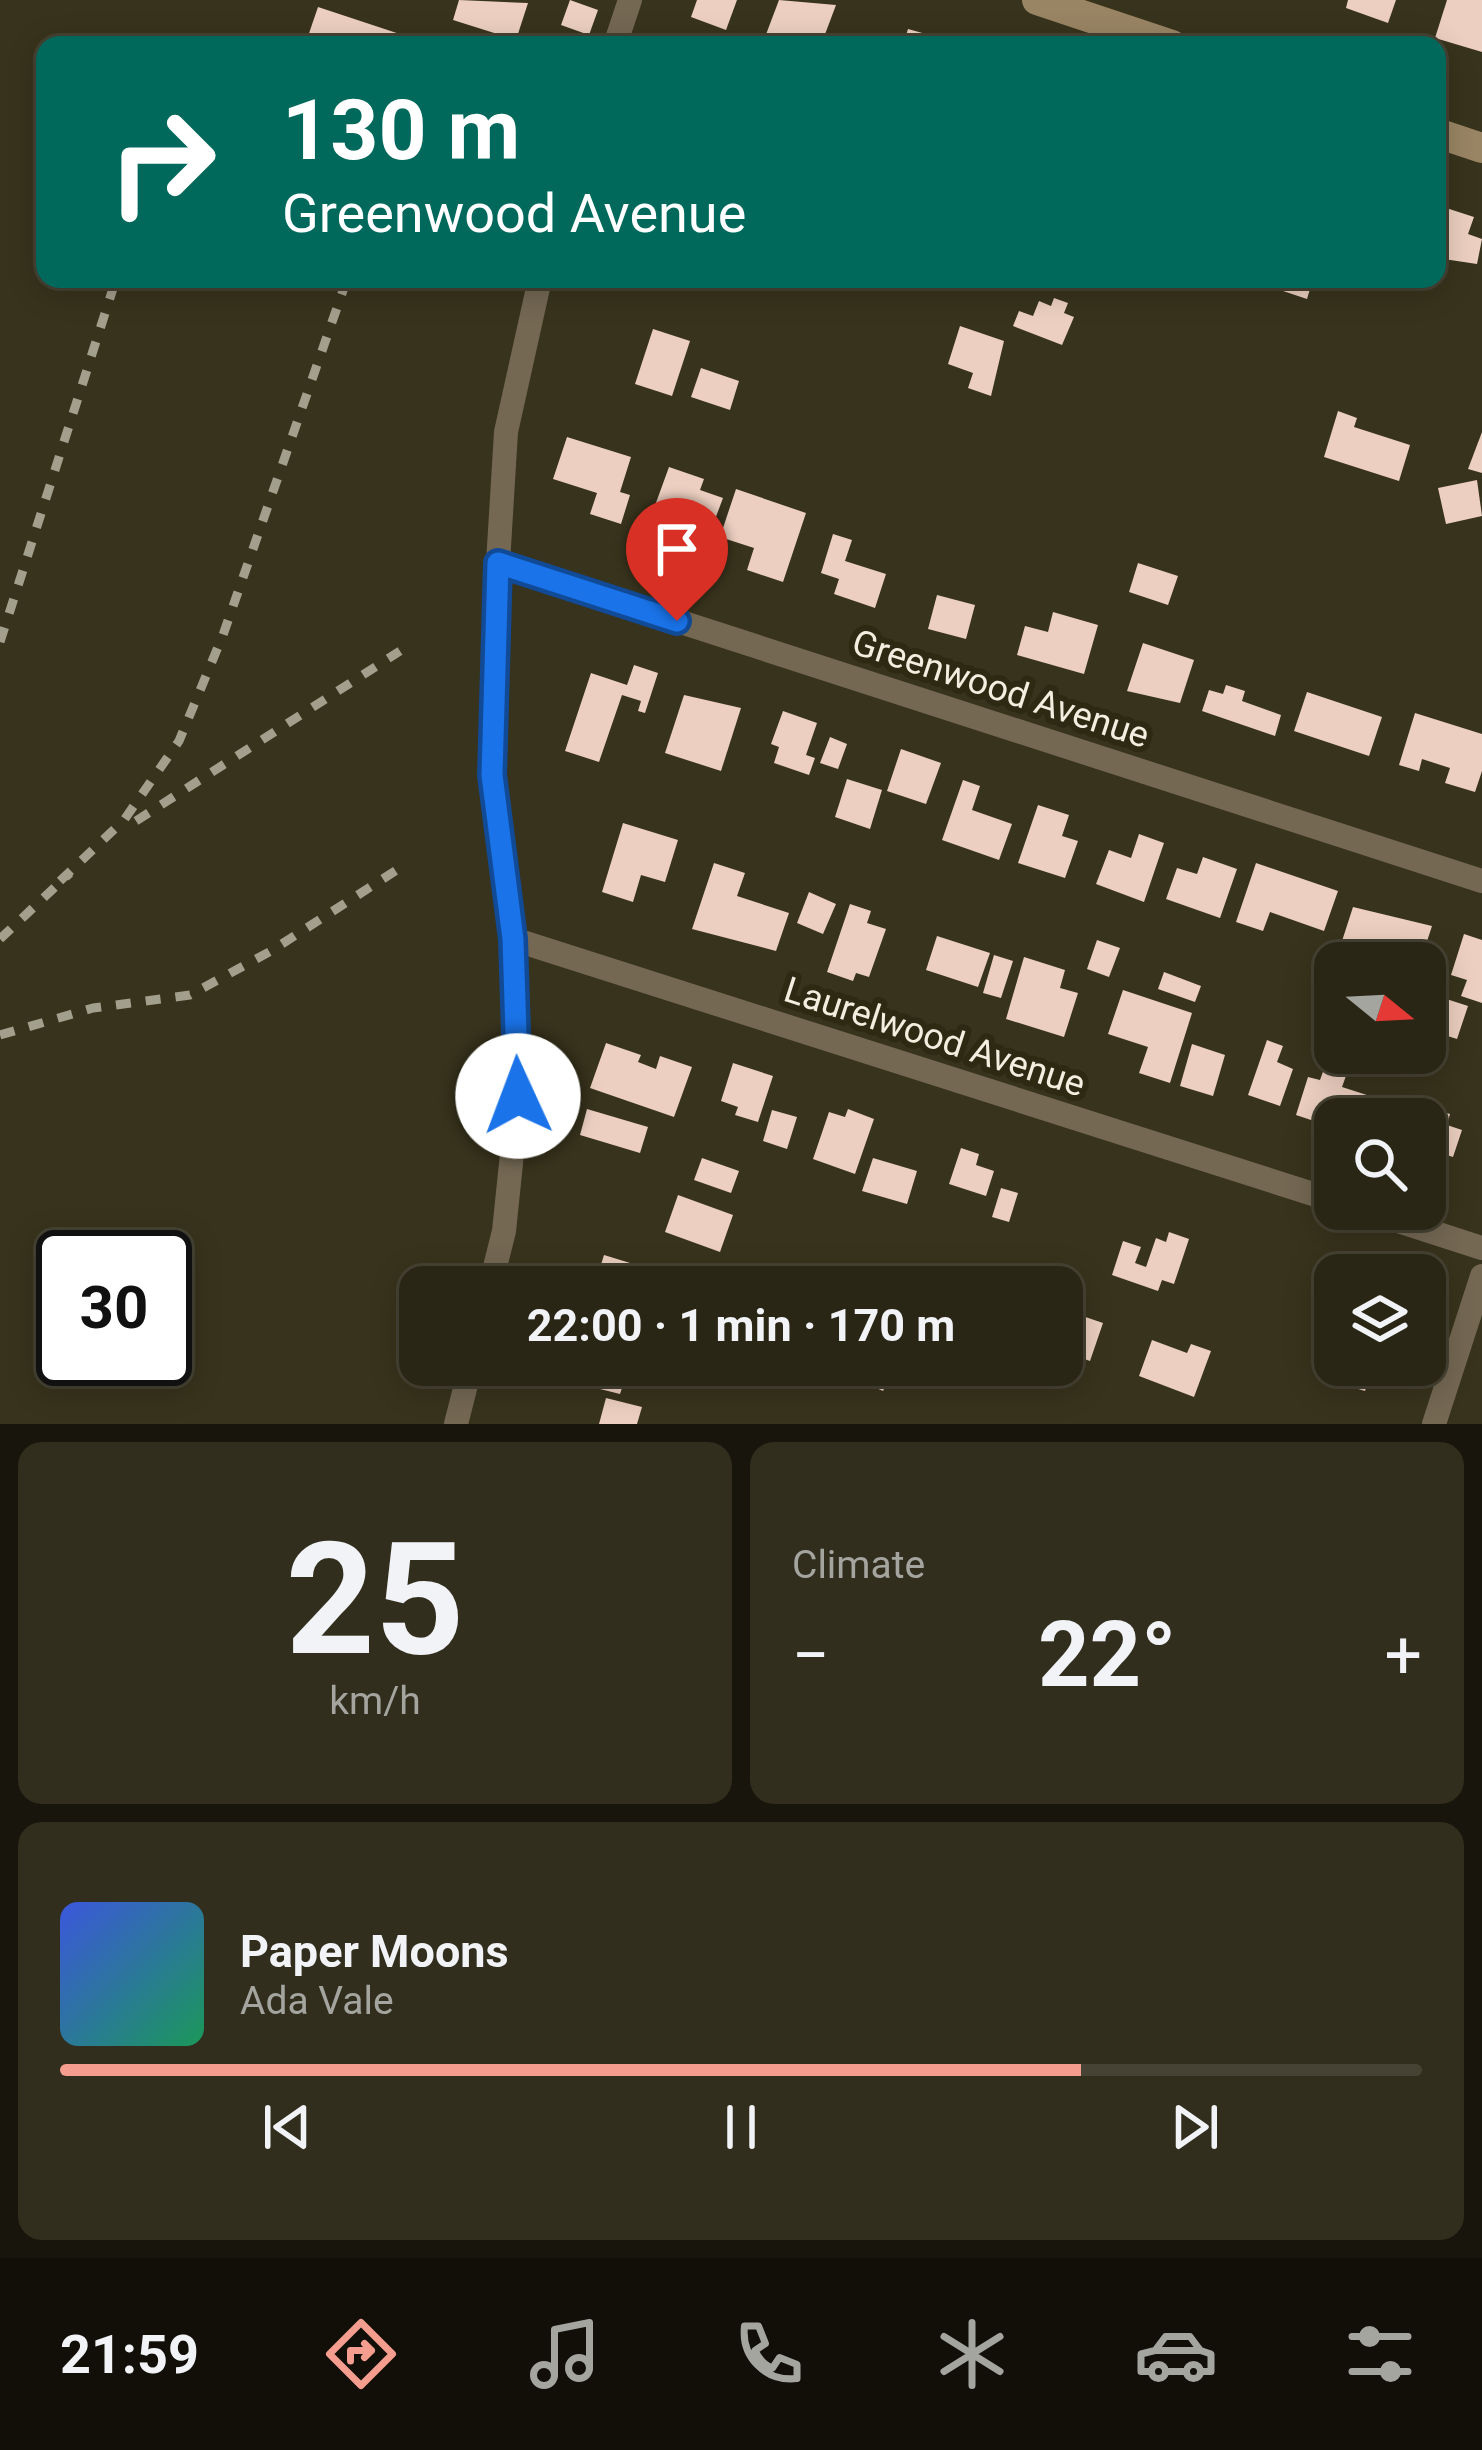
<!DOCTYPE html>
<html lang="en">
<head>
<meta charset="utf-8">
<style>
	body { margin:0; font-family:Roboto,sans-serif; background:#322e1e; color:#f1f3f6; height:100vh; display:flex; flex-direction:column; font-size:45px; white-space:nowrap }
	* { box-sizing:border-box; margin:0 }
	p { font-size:39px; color:#a5a5a0 }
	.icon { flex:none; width:66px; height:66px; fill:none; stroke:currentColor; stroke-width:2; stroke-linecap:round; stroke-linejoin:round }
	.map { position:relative; height:1424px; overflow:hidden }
	.sheet { display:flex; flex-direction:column; gap:18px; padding:18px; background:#17150c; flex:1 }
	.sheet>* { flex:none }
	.guide { position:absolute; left:36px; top:36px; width:1410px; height:252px; border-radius:24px; box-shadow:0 6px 30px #0003,0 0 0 3px #464334; background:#00695c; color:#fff; overflow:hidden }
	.needle { width:78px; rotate:108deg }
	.buttons { position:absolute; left:1314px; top:942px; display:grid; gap:24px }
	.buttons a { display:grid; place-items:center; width:132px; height:132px; border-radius:24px; background:#2a2615; box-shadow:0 6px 30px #0003,0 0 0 3px #464334; font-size:60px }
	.speed { position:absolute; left:36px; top:1230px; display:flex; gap:24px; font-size:60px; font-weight:700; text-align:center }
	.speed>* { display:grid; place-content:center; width:156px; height:156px; border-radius:50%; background:#2a2615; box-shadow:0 6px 30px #0003,0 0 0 3px #464334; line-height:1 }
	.speed .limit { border:6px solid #111; border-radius:18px; background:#fff; color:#111 }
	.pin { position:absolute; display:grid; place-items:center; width:102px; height:102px; color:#fff; margin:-123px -51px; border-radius:50% 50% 50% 0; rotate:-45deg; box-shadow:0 0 12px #0007 }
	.pin .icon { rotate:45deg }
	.me { position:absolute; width:132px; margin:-66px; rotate:358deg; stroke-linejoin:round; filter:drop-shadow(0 0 9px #0008) }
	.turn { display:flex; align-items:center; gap:42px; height:252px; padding:0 48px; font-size:54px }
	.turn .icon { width:156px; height:156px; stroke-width:2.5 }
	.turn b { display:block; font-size:84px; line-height:102px }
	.big { font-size:90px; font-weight:700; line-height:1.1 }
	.sheet .widget { flex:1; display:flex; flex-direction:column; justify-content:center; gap:18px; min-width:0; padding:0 42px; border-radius:24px; background:#322e1e }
	.sheet .dial { align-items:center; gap:0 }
	.dial b { font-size:156px; line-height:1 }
	.song { display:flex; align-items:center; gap:36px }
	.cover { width:144px; height:144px; border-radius:18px; background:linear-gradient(135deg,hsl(230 70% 55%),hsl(150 70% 35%)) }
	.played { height:12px; border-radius:6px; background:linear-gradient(90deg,#f59d8e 75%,#464334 75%) }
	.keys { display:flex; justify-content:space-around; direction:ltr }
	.heat { display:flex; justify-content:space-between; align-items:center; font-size:66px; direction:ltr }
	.sheet .tiles { flex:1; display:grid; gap:18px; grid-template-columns:1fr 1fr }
	.widget:last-child { grid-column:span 2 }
	.trip { position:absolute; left:399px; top:1266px; width:684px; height:120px; border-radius:24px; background:#2a2615; box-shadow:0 6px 30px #0003,0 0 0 3px #464334; font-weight:700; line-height:120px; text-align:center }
	.tabs { display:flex; height:192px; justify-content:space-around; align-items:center; background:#110f08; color:#a5a5a0 }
	.tabs .icon { width:84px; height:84px }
	.tabs .active { color:#f59d8e }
	.tabs b { font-size:54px; color:#f1f3f6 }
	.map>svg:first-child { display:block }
	.building { fill:#eccfc0 }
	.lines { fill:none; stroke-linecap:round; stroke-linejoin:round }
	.street { stroke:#746853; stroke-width:24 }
	.secondary { stroke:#998564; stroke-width:30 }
	.rail { stroke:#a39f8d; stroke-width:9; stroke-dasharray:15 15; stroke-linecap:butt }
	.route-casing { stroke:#114b97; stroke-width:30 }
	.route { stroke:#1a73e8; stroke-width:21 }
	.labels { text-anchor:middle; stroke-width:12; stroke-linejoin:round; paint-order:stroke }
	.street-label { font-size:36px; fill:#f2efe1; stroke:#2e2912 }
</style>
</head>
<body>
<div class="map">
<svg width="1482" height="1424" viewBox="0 0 1482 1424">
	<rect width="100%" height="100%" fill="#38331c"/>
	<g class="building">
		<path d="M459,0L528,3L516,40L453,20Z"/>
		<path d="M570,0L598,10L589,35L561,25Z"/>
		<path d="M697,0H737L726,30L691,17Z"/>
		<path d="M779,0L836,5L821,45H762Z"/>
		<path d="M1348,0H1396L1388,23L1346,8Z"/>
		<path d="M1447,0H1482V52L1435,38Z"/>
		<path d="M318,7L430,44V45H305Z"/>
		<path d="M908,29L926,34L924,40L937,45H903Z"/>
		<path d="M1437,205L1474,217L1468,234L1482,239L1477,264L1437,258Z"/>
		<path d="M1283,279H1313L1307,299L1280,290Z"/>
		<path d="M1054,298L1068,303L1064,313L1074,317L1062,345L1013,326L1019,311L1033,316L1039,301L1051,306Z"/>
		<path d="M960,326L1004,341L991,396L968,388L973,373L948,364Z"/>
		<path d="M653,329L690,341L672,396L635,384Z"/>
		<path d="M701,368L739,381L730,410L691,397Z"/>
		<path d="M1338,411L1357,418L1354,427L1410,445L1399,481L1324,457Z"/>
		<path d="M1482,432V473L1468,469Z"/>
		<path d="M567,437L631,457L620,492L630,495L621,524L590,514L597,493L553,479Z"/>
		<path d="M669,467L704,479L700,490L723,498L714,522L692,515L681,546L645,533Z"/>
		<path d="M1477,480L1482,516L1446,524L1438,488Z"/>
		<path d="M736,489L806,513L783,582L747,570L754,548L720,537Z"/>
		<path d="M833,534L852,540L845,561L886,574L875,608L834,594L839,579L821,573Z"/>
		<path d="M1138,563L1178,576L1168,605L1129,592Z"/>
		<path d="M937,595L975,605L966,639L928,629Z"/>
		<path d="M1053,612L1098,625L1084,674L1017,655L1025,626L1048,632Z"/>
		<path d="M1143,643L1194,660L1180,703L1127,691Z"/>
		<path d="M634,665L658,673L645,713L638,711L641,701L622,695L599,762L565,751L591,673L627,685Z"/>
		<path d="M1226,685L1245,691L1242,701L1281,715L1275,736L1202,711L1209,690L1223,694Z"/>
		<path d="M1307,692L1382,717L1369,756L1294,731Z"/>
		<path d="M684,695L741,708L721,771L665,753Z"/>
		<path d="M783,711L817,723L806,755L815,758L809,775L774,763L779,747L771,744Z"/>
		<path d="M1415,713L1482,734V771L1475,792L1445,783L1450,768L1422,759L1419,771L1399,765Z"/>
		<path d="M830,737L847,744L838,769L820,763Z"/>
		<path d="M901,749L941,763L926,804L887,791Z"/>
		<path d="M847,779L882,790L870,829L835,817Z"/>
		<path d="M963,780L980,786L972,810L1012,824L999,860L942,840Z"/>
		<path d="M1038,805L1069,815L1062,836L1078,841L1065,878L1018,863Z"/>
		<path d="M623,823L678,840L665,882L641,875L633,902L602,892Z"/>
		<path d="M1139,834L1164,843L1144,902L1096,884L1109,850L1131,858Z"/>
		<path d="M1203,857L1237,869L1220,918L1166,899L1177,868L1197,874Z"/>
		<path d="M714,863L745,873L737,896L789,913L776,951L692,929Z"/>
		<path d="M1256,863L1338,891L1324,931L1270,912L1263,931L1236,922Z"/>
		<path d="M809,892L836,904L823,934L797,923Z"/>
		<path d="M850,904L871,911L867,923L886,929L869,977L856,973L853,981L827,972Z"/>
		<path d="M1353,907L1432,926L1420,963H1374L1377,952L1342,941Z"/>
		<path d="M1464,934L1482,940V1003L1461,996L1467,980L1451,975Z"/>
		<path d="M937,936L990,953L978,987L926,970Z"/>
		<path d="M1097,940L1120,948L1109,977L1087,969Z"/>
		<path d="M994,955L1013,961L1001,998L983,993Z"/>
		<path d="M1024,957L1065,970L1060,988L1078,993L1064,1037L1006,1019Z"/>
		<path d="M1164,972L1201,986L1195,1002L1158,989Z"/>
		<path d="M1123,990L1192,1013L1170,1083L1139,1073L1148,1047L1108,1034Z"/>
		<path d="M1425,992L1468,1006L1457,1039L1425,1029Z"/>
		<path d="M1267,1040L1283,1046L1277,1062L1293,1069L1280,1106L1248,1095Z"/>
		<path d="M606,1043L641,1055L638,1062L656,1069L660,1056L692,1067L674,1117L590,1088Z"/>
		<path d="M1192,1044L1225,1055L1213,1096L1180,1086Z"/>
		<path d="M733,1063L773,1076L758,1122L735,1115L738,1107L721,1101Z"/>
		<path d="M1325,1066L1347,1073L1342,1087L1373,1097L1365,1119H1335V1128L1296,1115L1308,1077L1320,1080Z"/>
		<path d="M587,1109L648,1127L640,1153L580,1135Z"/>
		<path d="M848,1109L874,1119L855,1174L813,1159L829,1112L845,1117Z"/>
		<path d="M1433,1109L1450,1114L1447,1125L1462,1130L1453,1157L1425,1148V1119H1402L1404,1111L1431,1119Z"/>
		<path d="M772,1110L797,1117L787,1149L763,1141Z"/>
		<path d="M961,1148L979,1154L976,1165L994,1171L986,1196L949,1184Z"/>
		<path d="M702,1158L739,1171L731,1193L694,1180Z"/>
		<path d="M873,1158L917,1171L907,1204L862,1191Z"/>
		<path d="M1001,1188L1018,1193L1009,1222L992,1217Z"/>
		<path d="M678,1195L733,1215L720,1252L665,1232Z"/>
		<path d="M1169,1232L1189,1239L1174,1284L1162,1280L1158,1291L1112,1275L1123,1241L1141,1247L1135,1263L1146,1267L1156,1238L1166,1242Z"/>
		<path d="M604,1255L640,1266L633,1287H594Z"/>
		<path d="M1062,1309L1103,1323L1090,1361L1062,1351Z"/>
		<path d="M1152,1340L1187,1353L1191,1344L1211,1351L1194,1397L1139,1376Z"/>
		<path d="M575,1365H641L636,1386L624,1382L620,1394L588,1386L590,1378L573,1373Z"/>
		<path d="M874,1365L891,1374L883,1391L865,1383Z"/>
		<path d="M1340,1365H1373L1365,1391L1335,1382Z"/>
		<path d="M606,1398L642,1407L637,1424H599Z"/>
	</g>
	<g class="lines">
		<g class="street">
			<path d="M615,45L630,0"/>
			<path d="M498,563L1482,881"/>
			<path d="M513,939L1335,1201"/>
			<path d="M1361,1209L1482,1248"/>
			<path d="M490,1287L504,1231L518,1096L513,939L492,775L498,563L506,432L540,279"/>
			<path d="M456,1424L471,1365"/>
			<path d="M1434,1424L1482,1276"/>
		</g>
		<g class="secondary">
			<path d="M1037,0L1172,45"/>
			<path d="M1437,133L1482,148"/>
		</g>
		<g class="rail">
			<path d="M0,642L116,279"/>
			<path d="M136,821L400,651"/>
			<path d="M60,881L124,820L179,741L223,635L347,279"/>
			<path d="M0,939L70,873"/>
			<path d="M0,1035L93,1008L190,995L271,951L406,864"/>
		</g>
	</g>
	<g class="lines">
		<defs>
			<path id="route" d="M518,1096L513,939L492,775L498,563L677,621"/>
		</defs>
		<use href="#route" class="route-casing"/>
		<use href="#route" class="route"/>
	</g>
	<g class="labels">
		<g class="street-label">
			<text transform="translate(1001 688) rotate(18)" y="13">Greenwood Avenue</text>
			<text transform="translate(935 1036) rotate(18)" y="13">Laurelwood Avenue</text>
		</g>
	</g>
</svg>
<div class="buttons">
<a><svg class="needle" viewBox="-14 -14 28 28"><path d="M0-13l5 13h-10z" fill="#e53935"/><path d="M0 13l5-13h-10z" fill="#a5a5a0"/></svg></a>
<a><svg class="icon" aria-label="search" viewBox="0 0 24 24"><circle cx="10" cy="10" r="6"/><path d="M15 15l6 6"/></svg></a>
<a><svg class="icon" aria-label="layers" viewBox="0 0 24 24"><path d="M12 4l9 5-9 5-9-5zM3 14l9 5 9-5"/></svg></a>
</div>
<div class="speed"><div class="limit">30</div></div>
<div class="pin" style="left:677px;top:621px;background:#d93025"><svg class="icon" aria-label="arrive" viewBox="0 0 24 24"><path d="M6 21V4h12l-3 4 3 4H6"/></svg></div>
<svg class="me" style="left:518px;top:1096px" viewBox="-20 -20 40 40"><circle r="19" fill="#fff"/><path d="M0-13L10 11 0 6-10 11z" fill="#1a73e8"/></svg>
<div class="trip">22:00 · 1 min · 170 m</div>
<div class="guide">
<div class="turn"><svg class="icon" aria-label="right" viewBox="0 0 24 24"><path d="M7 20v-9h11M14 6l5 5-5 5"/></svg><div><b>130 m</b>Greenwood Avenue</div></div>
</div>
</div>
<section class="sheet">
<div class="tiles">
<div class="widget dial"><b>25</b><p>km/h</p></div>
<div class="widget"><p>Climate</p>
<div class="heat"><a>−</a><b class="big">22°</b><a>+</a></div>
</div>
<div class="widget">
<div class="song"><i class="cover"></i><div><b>Paper Moons</b><p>Ada Vale</p></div></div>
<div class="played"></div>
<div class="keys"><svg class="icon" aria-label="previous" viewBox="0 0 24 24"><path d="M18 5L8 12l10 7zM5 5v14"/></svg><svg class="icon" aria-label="pause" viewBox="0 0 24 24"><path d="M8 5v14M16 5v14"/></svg><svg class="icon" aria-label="next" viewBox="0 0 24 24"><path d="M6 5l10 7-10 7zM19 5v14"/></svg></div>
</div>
</div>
</section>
<nav class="tabs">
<b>21:59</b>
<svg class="icon active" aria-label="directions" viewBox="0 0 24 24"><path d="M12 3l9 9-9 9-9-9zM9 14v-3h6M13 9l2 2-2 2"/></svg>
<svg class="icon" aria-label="music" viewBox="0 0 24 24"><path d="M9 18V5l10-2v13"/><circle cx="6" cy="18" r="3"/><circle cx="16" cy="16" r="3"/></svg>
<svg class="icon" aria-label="phone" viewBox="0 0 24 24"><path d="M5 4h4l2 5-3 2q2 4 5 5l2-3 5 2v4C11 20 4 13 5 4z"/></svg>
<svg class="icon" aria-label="climate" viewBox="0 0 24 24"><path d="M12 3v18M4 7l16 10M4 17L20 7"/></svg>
<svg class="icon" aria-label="car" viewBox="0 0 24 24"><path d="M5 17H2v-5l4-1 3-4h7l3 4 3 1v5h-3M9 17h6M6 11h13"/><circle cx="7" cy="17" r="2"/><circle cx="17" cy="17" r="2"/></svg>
<svg class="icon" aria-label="filters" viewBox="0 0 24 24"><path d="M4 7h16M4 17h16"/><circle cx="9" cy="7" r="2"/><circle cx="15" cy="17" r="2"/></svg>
</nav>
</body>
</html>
